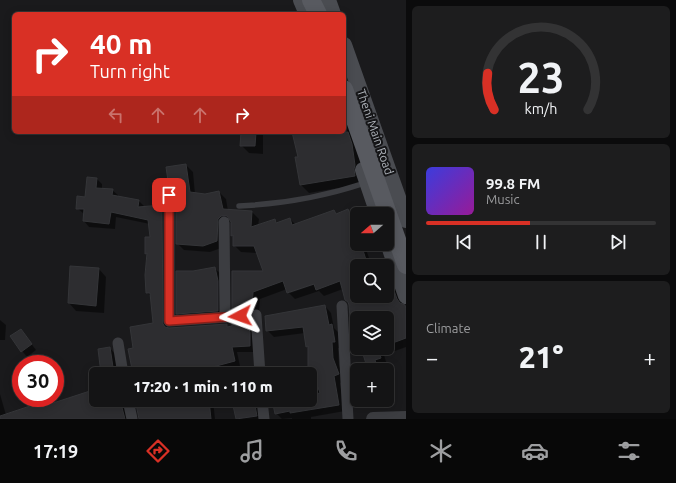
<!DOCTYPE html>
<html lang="en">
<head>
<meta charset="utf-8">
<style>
	body { margin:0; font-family:Ubuntu,sans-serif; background:#1d1d1e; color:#f1f3f6; height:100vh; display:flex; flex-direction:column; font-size:15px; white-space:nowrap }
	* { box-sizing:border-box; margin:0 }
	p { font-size:13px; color:#9d9ea0 }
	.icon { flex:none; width:22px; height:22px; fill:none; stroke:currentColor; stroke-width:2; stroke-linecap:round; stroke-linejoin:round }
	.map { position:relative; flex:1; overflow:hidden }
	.side { display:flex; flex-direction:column; gap:6px; padding:6px; background:#0b0b0c; width:270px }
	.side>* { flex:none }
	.banner { position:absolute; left:12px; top:12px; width:334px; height:122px; border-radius:6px; box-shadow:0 2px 10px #0003,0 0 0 1px #333334; background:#d93025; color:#fff; overflow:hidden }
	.needle { width:26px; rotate:250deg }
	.fabs { position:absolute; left:350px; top:207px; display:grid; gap:8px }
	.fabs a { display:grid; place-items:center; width:44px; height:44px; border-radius:6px; background:#141415; box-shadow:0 2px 10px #0003,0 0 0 1px #333334; font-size:20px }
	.speed { position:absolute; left:12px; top:355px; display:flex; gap:8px; font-size:20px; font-weight:700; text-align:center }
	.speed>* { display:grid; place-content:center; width:52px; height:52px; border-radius:50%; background:#141415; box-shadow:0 2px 10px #0003,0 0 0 1px #333334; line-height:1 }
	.speed .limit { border:6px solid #d22; background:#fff; color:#111 }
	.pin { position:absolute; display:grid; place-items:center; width:34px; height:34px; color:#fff; margin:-17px; border-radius:8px; box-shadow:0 2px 6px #0006 }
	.me { position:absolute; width:44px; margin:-22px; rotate:266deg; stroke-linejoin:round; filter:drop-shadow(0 0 3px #0008) }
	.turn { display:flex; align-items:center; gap:14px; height:84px; padding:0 12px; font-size:18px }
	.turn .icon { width:52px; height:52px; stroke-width:2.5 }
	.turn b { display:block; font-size:28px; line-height:34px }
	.lanes { display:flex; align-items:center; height:38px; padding:0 12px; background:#0003; justify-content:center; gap:20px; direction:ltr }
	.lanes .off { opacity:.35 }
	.big { font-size:30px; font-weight:800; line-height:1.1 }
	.side .tile { flex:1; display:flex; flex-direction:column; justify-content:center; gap:6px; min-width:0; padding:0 14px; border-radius:6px; background:#1d1d1e }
	.side .dial { align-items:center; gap:0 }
	.dial svg { height:104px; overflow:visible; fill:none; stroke:#333334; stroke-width:7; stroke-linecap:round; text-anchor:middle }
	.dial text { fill:#f1f3f6; stroke:none }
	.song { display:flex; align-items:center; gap:12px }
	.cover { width:48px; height:48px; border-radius:6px; background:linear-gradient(135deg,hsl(240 70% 55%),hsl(300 70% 35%)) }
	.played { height:4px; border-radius:2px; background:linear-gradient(90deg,#d93025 45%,#333334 45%) }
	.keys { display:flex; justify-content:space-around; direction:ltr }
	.heat { display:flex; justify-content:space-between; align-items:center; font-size:22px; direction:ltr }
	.trip { position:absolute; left:89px; top:367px; width:228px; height:40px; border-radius:6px; background:#141415; box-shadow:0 2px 10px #0003,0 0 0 1px #333334; font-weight:800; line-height:40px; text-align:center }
	.tab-bar { display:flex; height:64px; justify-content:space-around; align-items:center; background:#080808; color:#9d9ea0 }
	.tab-bar .icon { width:28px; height:28px }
	.tab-bar .on { color:#d93025 }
	.tab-bar b { font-size:18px; color:#f1f3f6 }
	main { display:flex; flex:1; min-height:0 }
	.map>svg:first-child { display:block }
	.shadow { fill:#0007; fill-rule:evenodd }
	.building { fill:#2d2d30; stroke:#343538 }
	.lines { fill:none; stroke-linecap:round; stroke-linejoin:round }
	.service { stroke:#3c3d41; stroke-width:5.5 }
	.minor { stroke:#3c3d41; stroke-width:11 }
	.tertiary { stroke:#3c3d41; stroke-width:14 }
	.secondary { stroke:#4a4c51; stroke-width:16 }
	.primary { stroke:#585a60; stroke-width:18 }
	.route-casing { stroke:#8d1f18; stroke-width:10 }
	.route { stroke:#d93025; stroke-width:7 }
	.labels { text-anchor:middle; stroke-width:4; stroke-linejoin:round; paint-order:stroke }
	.street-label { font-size:12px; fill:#aeb3ba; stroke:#151517 }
</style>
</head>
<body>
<main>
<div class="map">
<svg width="406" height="419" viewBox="0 0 406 419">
	<rect width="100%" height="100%" fill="#1a1a1c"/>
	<g class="shadow">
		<path d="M344,117L348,121L357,145L362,173V184L309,193L301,185L296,158L300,157L293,132H344Z"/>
		<path d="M242,132H263V154L249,153L241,145Z"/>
		<path d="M186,165L193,172L195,194L205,195L219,192L226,199L228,211L252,212L259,219L258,226L274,220L278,223L290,219L296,225L334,211L337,214L348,211L355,219L357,218V244H364L372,266H357V296H387V281L389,284H391L398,291L403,306L406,308V347L384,355L387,365L381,367L382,370H367L369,369L362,348H387V318H357V343L355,340L354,326L352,323L350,305L343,289L324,296L319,291L295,299L288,292L287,289L260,299L259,315L240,316L233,309L264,272L258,253L241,252L234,245V237L232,235V223L228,222L224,247L210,252L184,250L177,243V195L170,188ZM318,281L319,283L290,293V291Z"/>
		<path d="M97,179L102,184V189L112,190L118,195V197L139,201L145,207L162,206L167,211V328L169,329L226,325L228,327L247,324L253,329L255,352H237L240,366L210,374H133L134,349L154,324L151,296L147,293L148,255L146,253L151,238L150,224L116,217L115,229L89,227L84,221V214L77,208L86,198Z"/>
		<path d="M214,268L220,273L223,315L182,318L177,313L193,272Z"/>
		<path d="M99,269L106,277L104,313L76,311L69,303Z"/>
		<path d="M325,306L331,313L334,328L338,332L341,348H338L339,365L344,381L340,383L345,411L311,417V419H292V418L282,419L276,413L273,400H310V374H275L309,373V348L307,346L305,333L274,337L267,330Z"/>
		<path d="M0,320L6,325L5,340H0Z"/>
		<path d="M21,330L36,350L27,357L11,337Z"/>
		<path d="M110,348L115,354L118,374H96L102,372Z"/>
		<path d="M96,374V387L91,376Z"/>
		<path d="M96,390V400H124L129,419H66Z"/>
		<path d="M0,394L6,415L35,405L31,398H47L51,419H0Z"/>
		<path d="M142,400H213L215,419H140L142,403Z"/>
		<path d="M237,400H259L262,419H237L233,402L237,401Z"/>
		<path d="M370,400H379L372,402Z"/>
	</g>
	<g class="building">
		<path d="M241,132H256L255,146H240Z"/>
		<path d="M292,132H348L352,144L355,165L354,169L355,176L300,185L295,157H298Z"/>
		<path d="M186,164L190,192L205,194L219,191L223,209L252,211L251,227L275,219L276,223L290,218L292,225L334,210L336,214L348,209L352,219L357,217V244H361L368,266H357V296H387V284L391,282L397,299L400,303L405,305L406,309V338L390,344L387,334V318H350L349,305L348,302L345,300L340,281L316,290L314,284L287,293L283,281L253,292L252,308L232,310V271H263L254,246H233V235L231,236V222L227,216H221L218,219L217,241L203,246L176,244V195L173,189L169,188L166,167Z"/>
		<path d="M87,177L97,178L96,188L113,189L112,195L139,200L138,207L162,205L163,324L165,327L169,328L227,324V327L232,326V324L247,323L250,332V346L232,347L235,361L205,369V374H133L128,349L133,348L130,327L153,323L150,293H146L145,275L147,253L145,254V237H150L148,220L111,212L109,224L83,221L84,209H76L77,196L85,197Z"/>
		<path d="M70,266L99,268L96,306L68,303Z"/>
		<path d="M215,267L218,281V311L176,314V271H193Z"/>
		<path d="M325,305L329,325L332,324L335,342H332L333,358L339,374L334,376L339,405L290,413V411L275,414L272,400H310V395L320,393L313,374H308V346L306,347L303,327L266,331L265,316Z"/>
		<path d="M21,329L32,344L21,352L10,336Z"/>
		<path d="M110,347L114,374H101L98,349Z"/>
		<path d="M361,348H378L381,358L375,360L378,370H368Z"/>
		<path d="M96,389V400H120L125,419H0V416L33,405L32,401L43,399L44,406Z"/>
		<path d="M147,400H209L211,419H139L136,404Z"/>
		<path d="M238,400H254L257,416L236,419L232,401Z"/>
	</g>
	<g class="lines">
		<path class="service" d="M239,206C283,204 323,197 365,183"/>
		<g class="minor">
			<path d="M169,195V321L256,315L260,374"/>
			<path d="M224,222L225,317"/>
			<path d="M342,306L348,419"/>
			<path d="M118,343L123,374"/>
			<path d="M128,400L132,419"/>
			<path d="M262,400L264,419"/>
		</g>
		<path class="tertiary" d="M373,419L406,418"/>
		<g class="secondary">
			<path d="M301,0L307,14"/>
			<path d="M328,0L333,14"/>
			<path d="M344,45L406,220"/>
			<path d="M363,170L378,214"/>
			<path d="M387,240L406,296"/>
		</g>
		<g class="primary">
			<path d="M311,0L318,14"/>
			<path d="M344,89L406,265"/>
		</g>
	</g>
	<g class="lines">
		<defs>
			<path id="route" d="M169,195V321L240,316"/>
		</defs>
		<use href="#route" class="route-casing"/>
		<use href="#route" class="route"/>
	</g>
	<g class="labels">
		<g class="street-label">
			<text transform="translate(375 132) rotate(71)" y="4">Theni Main Road</text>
		</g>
	</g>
</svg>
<div class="fabs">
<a><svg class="needle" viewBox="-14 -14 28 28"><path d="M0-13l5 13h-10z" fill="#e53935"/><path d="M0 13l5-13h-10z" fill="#9d9ea0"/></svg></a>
<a><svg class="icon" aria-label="search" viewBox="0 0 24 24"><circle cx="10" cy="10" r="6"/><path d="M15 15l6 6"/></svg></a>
<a><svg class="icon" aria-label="layers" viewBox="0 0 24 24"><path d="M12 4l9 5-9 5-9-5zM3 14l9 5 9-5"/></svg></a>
<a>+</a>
</div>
<div class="speed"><div class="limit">30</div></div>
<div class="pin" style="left:169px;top:195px;background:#d93025"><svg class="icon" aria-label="arrive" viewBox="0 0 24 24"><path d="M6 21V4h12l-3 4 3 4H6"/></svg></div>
<svg class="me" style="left:240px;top:316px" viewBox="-20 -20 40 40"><path d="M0-17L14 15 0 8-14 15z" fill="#d93025" stroke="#fff" stroke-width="4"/></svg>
<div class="trip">17:20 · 1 min · 110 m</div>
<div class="banner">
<div class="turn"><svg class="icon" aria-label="right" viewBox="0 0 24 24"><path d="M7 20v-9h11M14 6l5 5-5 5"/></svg><div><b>40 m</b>Turn right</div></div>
<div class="lanes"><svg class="icon off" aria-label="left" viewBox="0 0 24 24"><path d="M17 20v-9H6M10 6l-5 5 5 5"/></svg><svg class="icon off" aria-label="ahead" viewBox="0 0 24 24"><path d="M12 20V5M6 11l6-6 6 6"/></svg><svg class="icon off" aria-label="ahead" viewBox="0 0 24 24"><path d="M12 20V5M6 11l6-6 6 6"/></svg><svg class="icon" aria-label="right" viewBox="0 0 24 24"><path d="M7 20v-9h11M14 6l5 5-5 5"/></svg></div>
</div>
</div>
<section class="side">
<div class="tile dial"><svg viewBox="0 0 100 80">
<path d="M14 69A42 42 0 1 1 86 69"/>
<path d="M14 69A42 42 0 0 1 9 41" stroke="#d93025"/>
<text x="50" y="56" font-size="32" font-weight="700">23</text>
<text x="50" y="72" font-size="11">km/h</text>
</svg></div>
<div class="tile">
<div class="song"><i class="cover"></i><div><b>99.8 FM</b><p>Music</p></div></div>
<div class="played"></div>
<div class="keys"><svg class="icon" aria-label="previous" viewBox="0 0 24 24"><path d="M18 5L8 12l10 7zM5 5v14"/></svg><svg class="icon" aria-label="pause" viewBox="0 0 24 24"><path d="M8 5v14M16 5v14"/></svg><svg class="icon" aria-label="next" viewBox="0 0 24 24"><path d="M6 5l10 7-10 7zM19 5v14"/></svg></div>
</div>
<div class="tile"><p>Climate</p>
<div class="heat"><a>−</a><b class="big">21°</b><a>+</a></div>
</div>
</section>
</main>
<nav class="tab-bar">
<b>17:19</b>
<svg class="icon on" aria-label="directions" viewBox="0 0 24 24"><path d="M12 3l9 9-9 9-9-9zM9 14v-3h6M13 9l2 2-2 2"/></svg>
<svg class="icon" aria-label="music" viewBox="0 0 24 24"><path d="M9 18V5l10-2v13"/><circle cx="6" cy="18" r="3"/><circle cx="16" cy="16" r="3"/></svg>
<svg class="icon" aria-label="phone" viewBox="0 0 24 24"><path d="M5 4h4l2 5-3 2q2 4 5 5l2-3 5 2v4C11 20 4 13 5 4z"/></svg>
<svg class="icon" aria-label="climate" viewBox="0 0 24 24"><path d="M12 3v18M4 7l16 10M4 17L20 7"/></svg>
<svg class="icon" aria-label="car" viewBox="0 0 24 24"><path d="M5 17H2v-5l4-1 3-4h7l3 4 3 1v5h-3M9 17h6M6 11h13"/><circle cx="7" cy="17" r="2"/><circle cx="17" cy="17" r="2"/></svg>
<svg class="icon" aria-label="filters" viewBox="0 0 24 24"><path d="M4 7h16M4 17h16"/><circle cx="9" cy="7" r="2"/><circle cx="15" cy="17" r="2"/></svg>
</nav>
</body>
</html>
